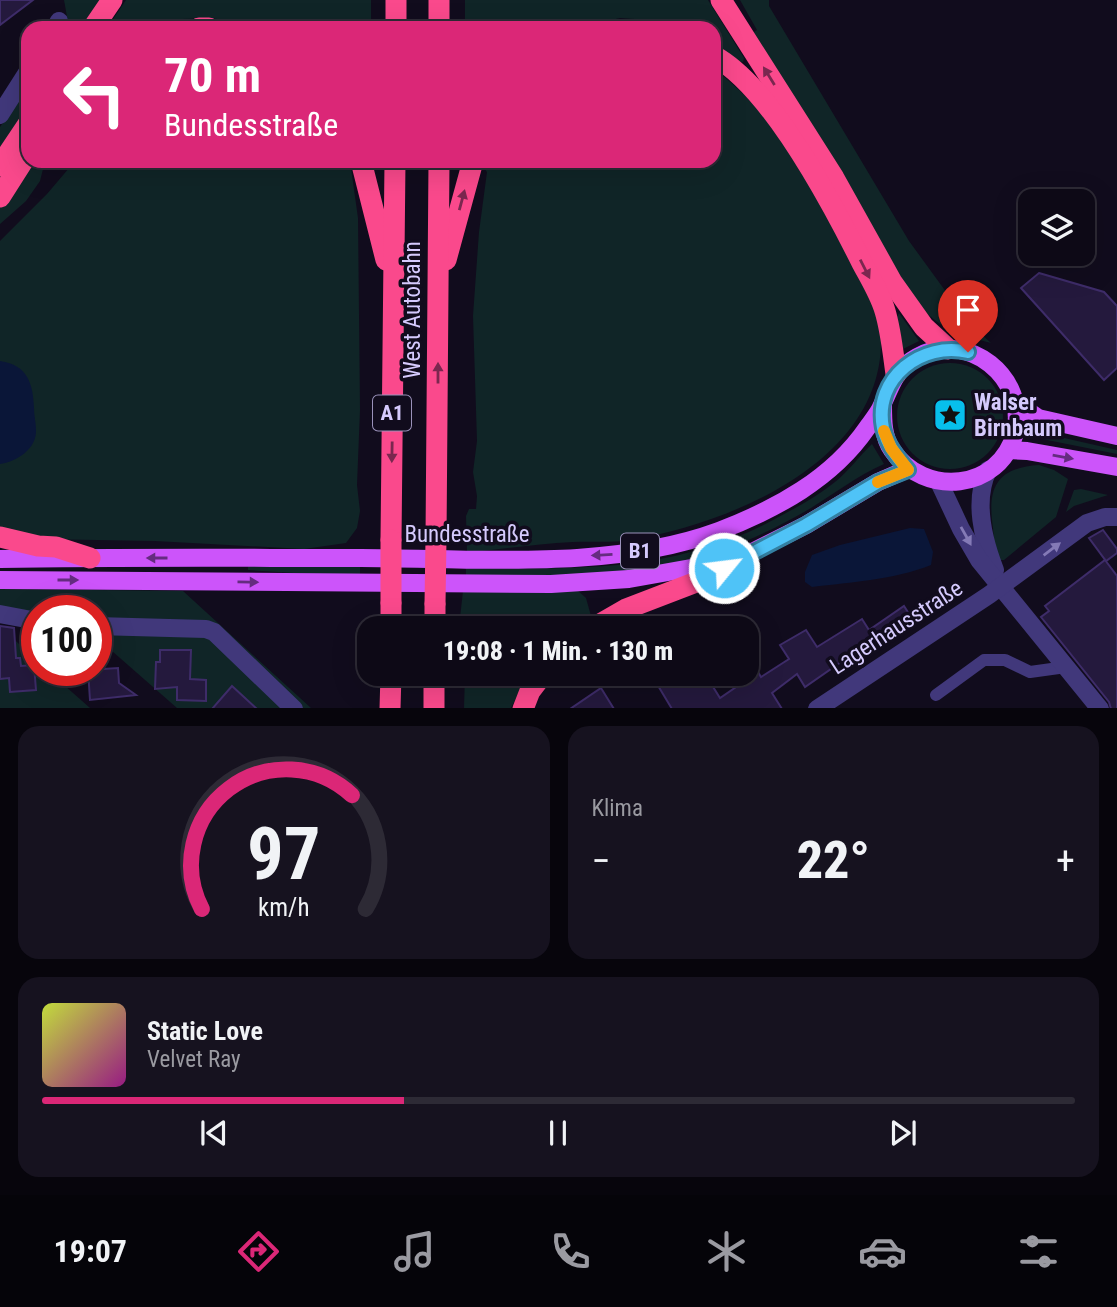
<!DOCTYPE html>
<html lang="de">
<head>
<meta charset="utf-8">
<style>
	body { margin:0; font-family:"Roboto Condensed",sans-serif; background:#16121f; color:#f1f3f6; height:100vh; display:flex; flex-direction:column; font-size:26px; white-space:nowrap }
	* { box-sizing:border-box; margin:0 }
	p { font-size:23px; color:#9a9aa1 }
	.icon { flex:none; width:38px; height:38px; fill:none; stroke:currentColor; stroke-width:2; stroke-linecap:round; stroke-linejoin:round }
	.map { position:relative; height:708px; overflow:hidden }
	.drawer { display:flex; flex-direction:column; gap:18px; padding:18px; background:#07050c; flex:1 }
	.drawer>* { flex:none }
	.top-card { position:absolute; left:21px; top:21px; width:700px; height:147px; border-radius:21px; box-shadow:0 7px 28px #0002,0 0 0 2px #2d2a35; background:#db2777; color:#fff; overflow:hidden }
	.controls { position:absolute; left:1018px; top:189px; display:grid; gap:14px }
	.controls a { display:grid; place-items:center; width:77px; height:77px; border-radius:14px; background:#0d0916; box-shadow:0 7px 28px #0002,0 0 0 2px #2d2a35; font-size:35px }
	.speed { position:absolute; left:21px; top:595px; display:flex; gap:14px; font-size:35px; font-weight:700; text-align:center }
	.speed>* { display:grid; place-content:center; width:91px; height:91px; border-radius:50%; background:#0d0916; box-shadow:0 7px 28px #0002,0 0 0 2px #2d2a35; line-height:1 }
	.speed .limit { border:10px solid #d22; background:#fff; color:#111 }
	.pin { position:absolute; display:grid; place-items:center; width:60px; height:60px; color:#fff; margin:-72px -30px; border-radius:50% 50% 50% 0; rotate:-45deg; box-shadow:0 0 7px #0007 }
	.pin .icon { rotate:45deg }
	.me { position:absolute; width:77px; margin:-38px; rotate:61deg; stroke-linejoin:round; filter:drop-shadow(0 0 5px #0008) }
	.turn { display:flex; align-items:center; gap:24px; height:147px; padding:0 28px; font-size:32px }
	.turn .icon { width:91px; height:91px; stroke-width:2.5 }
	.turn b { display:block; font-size:49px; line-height:60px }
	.big { font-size:52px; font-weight:800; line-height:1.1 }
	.drawer .tile { flex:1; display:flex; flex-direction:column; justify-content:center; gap:10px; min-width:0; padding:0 24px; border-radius:21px; background:#16121f }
	.drawer .dial { align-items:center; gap:0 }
	.dial svg { height:182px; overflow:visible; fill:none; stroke:#2d2a35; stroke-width:7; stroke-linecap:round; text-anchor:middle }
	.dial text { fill:#f1f3f6; stroke:none }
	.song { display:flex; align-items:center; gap:21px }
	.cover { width:84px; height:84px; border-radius:10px; background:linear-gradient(135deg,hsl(70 70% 55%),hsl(310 70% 35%)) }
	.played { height:7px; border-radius:4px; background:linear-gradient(90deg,#db2777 35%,#2d2a35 35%) }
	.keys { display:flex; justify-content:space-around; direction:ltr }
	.heat { display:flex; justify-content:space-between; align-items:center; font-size:38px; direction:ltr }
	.drawer .tiles { flex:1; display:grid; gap:18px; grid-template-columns:1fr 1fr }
	.tile:last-child { grid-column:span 2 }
	.trip { position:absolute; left:357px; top:616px; width:402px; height:70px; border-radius:21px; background:#0d0916; box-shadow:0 7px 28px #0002,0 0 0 2px #2d2a35; font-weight:800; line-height:70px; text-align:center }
	.dock { display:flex; height:112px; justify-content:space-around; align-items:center; background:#050409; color:#9a9aa1 }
	.dock .icon { width:49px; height:49px }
	.dock .current { color:#db2777 }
	.dock b { font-size:32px; color:#f1f3f6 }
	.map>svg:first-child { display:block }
	.green { fill:#102527 }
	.water { fill:#0a1638 }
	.building { fill:#24193d; stroke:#3e2c69; stroke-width:2 }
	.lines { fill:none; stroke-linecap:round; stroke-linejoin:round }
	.lane { stroke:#41387b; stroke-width:12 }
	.street { stroke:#41387b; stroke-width:18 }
	.primary { stroke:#cc54fa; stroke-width:18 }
	.highway { stroke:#fa498c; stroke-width:21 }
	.highway-bridge { stroke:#fa498c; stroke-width:21 }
	.oneway { fill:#7a274f }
	.oneway2 { fill:#652c80 }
	.oneway3 { fill:#847ab6 }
	.route-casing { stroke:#337fa1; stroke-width:18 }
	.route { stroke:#4fc3f7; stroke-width:12 }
	.slow { stroke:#f59e0b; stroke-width:12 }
	.labels { text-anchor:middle; stroke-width:7; stroke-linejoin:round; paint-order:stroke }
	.shield { fill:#110c1d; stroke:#9a91ba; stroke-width:2 }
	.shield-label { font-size:21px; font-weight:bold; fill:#d5cafd }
	.street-label { font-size:23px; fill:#d5cafd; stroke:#110c1d }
	.poi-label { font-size:23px; font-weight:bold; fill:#d5cafd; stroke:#110c1d; text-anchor:start }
</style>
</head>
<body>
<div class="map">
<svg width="1117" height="709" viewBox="0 0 1117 709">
	<rect width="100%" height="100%" fill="#110c1d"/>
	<g class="green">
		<path d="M64,0H101L83,28H64L68,22Z"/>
		<path d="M126,0H371V28H258L242,22L209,18L183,19L147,28H107Z"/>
		<path d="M465,0H708L744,58L743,62L738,61L714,42V28H683L663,21L620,18L575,28H465Z"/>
		<path d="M740,0H769V6L909,241L968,322L991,343C955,334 940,329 915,301L751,34L757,30Z"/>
		<path d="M714,69C794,128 834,230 879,316C901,452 741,521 631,540C612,543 592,541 573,542C537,544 502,549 467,553L466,516L469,509H476L477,496L473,472L477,441L473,316L479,232L487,172L484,168L485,161H714Z"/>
		<path d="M28,86V108L0,148V127Z"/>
		<path d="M30,161H45L40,181L26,201L0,224V207Z"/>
		<path d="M75,161H350L358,218L360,410L357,485L360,511L357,528L346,543L304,549L155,541L38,539L0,529V241L47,194Z"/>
		<path d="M899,313L919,341L903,349L897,317Z"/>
		<circle cx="950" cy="416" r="53"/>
		<path d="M1029,430L1117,450V454L1032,437L1028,436Z"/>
		<path d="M872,444L884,464C857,476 835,493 811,508C789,521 767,532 744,542C658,581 558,576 466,577V568C582,569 681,573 786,513C803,504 820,494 835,482C849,471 859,456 872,444Z"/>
		<path d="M1039,465L1054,470L1068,479L1056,517L1004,560H1000C994,551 994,540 993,528C987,488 996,468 1039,465Z"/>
		<path d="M1081,489L1108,495L1074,506L1066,512L1074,490Z"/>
		<path d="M248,565L360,566V574H309L248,570Z"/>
		<path d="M0,589L183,591L311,708H177L96,637V611L37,612L0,608Z"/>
		<path d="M577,590L586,598L591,616L574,628L459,627L463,591Z"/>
		<path d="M0,626L37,661V670H47L90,708H0Z"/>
		<path d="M465,674H528L511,708L464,709Z"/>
	</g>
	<g class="water">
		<path d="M0,361C28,365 33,384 34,408C34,416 36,423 36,430C37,449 16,462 0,464Z"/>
		<path d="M910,528L924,529L933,552L931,565C893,580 852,582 812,587L805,582V572L812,555L840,545Z"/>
	</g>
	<g class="building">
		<path d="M0,0H33L0,25Z"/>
		<path d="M1039,273L1104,292L1117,306V368L1104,380L1021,288Z"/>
		<path d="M1103,530L1117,549V553L1106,561L1089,538Z"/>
		<path d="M1105,560L1117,576V709H1111L1109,702L1041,617L1049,611L1045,606Z"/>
		<path d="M904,606L913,620L878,645L880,648L849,668L844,660L805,687L797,674L772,693L782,709H672L651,674H705L720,698L758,672L761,677L789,659L780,645L806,630L817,647L862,619L869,630Z"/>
		<path d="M0,626L14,628L16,658H20L21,666L34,665L36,690L10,692L9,678L0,679Z"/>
		<path d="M160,650H191L190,679L206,680V701L177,700V687L155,689L156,662H160Z"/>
		<path d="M118,668L119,683L136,695L90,700L88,670Z"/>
		<path d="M232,686L257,709H212Z"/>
		<path d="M601,688L614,709H570Z"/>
	</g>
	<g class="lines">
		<path class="lane" d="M936,695L984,660H1005L1030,672L1066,667"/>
		<g class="street">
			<path d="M55,28L59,21"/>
			<path d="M0,115L28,71"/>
			<path d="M988,470C973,501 983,539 995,570"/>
			<path d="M939,482L961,529L979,560L1100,709"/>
			<path d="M0,614L37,621"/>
			<path d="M96,626L206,629L214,632L294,709"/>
			<path d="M817,709L989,595L1087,523L1105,517H1117"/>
		</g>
		<g class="primary">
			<path d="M1015,402L1038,418L1117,436"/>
			<path d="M1009,450L1027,451L1117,467"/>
			<path d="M0,559C120,557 241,558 361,558C474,558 611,571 719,531C776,509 832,479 867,428C872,421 879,413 882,405C893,383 894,370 917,357C968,329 1028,378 1015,433C1000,491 924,498 892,450C883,437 883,421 883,405"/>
			<path d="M0,580L551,584L629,579L736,560L806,525L878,482L908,469"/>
		</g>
		<g class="highway">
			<path d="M721,0L834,178L892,282L924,327L948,349"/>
			<path d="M93,28L112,0"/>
			<path d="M199,28H209"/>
			<path d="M396,28V0"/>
			<path d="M439,28V0"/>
			<path d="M714,56C772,88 832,203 862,263C870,278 880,294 885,311C891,331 893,353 896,374"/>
			<path d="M361,161L386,260"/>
			<path d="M0,166L28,124"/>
			<path d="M0,197L28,153"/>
			<path d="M446,260L473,161"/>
			<path d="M0,537L38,546L56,547L90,558"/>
			<path d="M436,539L439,161"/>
			<path d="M391,540L395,161"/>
			<path d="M391,628V603"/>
			<path d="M435,628V604"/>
			<path d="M593,628L626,609L712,576L736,560"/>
			<path d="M390,709L391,674"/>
			<path d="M434,709V674"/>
			<path d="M523,709L530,691L543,674"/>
		</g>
		<g class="highway-bridge">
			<path d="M391,540V603"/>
			<path d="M435,604L436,539"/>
		</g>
	</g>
	<defs><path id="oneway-solid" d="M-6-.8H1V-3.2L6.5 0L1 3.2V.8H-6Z" transform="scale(1.75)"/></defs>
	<g class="oneway">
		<use href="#oneway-solid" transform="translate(769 76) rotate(-122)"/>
		<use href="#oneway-solid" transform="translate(462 200) rotate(-75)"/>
		<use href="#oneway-solid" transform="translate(865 269) rotate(63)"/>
		<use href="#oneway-solid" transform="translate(438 373) rotate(-90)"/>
		<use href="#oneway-solid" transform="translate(392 452) rotate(91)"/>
	</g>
	<g class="oneway2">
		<use href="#oneway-solid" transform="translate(1063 457) rotate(10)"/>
		<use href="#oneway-solid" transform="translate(602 555) rotate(177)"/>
		<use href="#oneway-solid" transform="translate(157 558) rotate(-180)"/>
		<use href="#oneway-solid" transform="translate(68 580)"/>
		<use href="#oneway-solid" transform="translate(248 582) rotate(1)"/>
	</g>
	<g class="oneway3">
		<use href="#oneway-solid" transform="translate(966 536) rotate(61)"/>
		<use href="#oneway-solid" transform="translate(1052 549) rotate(-37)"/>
	</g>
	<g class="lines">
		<defs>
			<path id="route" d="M724,568L806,525L878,482L908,470C897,457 887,445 883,428C873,378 922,341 968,352"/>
		</defs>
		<use href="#route" class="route-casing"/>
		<use href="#route" class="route"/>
		<path class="slow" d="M878,482L908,470L891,448L884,431"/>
	</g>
	<defs>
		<symbol id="sight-square" viewBox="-11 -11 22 22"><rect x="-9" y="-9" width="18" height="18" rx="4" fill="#07bfec" stroke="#110c1d"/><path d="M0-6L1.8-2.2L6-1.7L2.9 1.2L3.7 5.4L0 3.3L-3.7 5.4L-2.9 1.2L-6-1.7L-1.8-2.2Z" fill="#111"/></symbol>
	</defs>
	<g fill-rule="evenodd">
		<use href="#sight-square" x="931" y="396" width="38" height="38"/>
	</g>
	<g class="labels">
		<g class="shield">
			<rect x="373" y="395.5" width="38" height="35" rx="5"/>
			<rect x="621" y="533.5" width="38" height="35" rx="5"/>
		</g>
		<g class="shield-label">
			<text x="392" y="420">A1</text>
			<text x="640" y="558">B1</text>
		</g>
		<g class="street-label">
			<text transform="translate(412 310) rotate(-90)" y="8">West Autobahn</text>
			<text x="467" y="542">Bundesstraße</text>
			<text transform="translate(896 627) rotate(-33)" y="8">Lagerhausstraße</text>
		</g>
		<g class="poi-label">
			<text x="974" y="410">Walser<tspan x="974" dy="26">Birnbaum</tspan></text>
		</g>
	</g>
</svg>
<div class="controls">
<a><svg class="icon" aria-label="layers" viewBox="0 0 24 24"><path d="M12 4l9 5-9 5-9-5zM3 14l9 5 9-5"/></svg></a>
</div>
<div class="speed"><div class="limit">100</div></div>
<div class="pin" style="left:968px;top:352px;background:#d93025"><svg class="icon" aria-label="arrive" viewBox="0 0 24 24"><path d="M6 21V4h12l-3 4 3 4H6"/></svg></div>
<svg class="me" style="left:724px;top:568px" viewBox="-20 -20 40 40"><circle r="17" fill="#4fc3f7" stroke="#fff" stroke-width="3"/><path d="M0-11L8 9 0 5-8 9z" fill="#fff"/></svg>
<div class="trip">19:08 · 1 Min. · 130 m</div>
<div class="top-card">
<div class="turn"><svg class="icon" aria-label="left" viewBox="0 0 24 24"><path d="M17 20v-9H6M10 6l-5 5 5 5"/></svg><div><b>70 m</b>Bundesstraße</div></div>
</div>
</div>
<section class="drawer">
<div class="tiles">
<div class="tile dial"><svg viewBox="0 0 100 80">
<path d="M14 69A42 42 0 1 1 86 69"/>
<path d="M14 69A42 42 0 0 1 80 19" stroke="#db2777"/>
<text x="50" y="56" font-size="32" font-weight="700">97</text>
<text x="50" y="72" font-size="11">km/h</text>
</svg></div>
<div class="tile"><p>Klima</p>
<div class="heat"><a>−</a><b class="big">22°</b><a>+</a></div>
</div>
<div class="tile">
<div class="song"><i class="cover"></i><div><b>Static Love</b><p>Velvet Ray</p></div></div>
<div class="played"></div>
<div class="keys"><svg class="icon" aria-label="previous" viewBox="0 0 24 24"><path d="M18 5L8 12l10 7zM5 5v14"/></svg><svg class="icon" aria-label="pause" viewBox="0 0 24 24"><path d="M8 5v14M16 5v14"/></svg><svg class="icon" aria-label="next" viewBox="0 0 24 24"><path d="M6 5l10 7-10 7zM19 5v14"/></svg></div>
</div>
</div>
</section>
<nav class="dock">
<b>19:07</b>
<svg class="icon current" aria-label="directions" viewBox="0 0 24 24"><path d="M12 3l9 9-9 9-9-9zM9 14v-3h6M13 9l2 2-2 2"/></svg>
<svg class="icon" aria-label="music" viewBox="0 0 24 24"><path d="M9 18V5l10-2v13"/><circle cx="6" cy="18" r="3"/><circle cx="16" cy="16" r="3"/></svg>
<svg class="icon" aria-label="phone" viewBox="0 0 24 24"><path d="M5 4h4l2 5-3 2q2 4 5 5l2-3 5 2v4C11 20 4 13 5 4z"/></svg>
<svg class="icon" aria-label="climate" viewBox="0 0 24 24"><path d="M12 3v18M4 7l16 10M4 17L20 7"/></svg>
<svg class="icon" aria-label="car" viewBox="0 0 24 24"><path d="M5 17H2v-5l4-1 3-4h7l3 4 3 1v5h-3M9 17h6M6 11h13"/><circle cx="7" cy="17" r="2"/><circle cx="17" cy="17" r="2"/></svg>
<svg class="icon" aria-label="filters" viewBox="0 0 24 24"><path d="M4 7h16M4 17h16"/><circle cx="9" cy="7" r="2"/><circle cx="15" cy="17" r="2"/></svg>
</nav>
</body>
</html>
